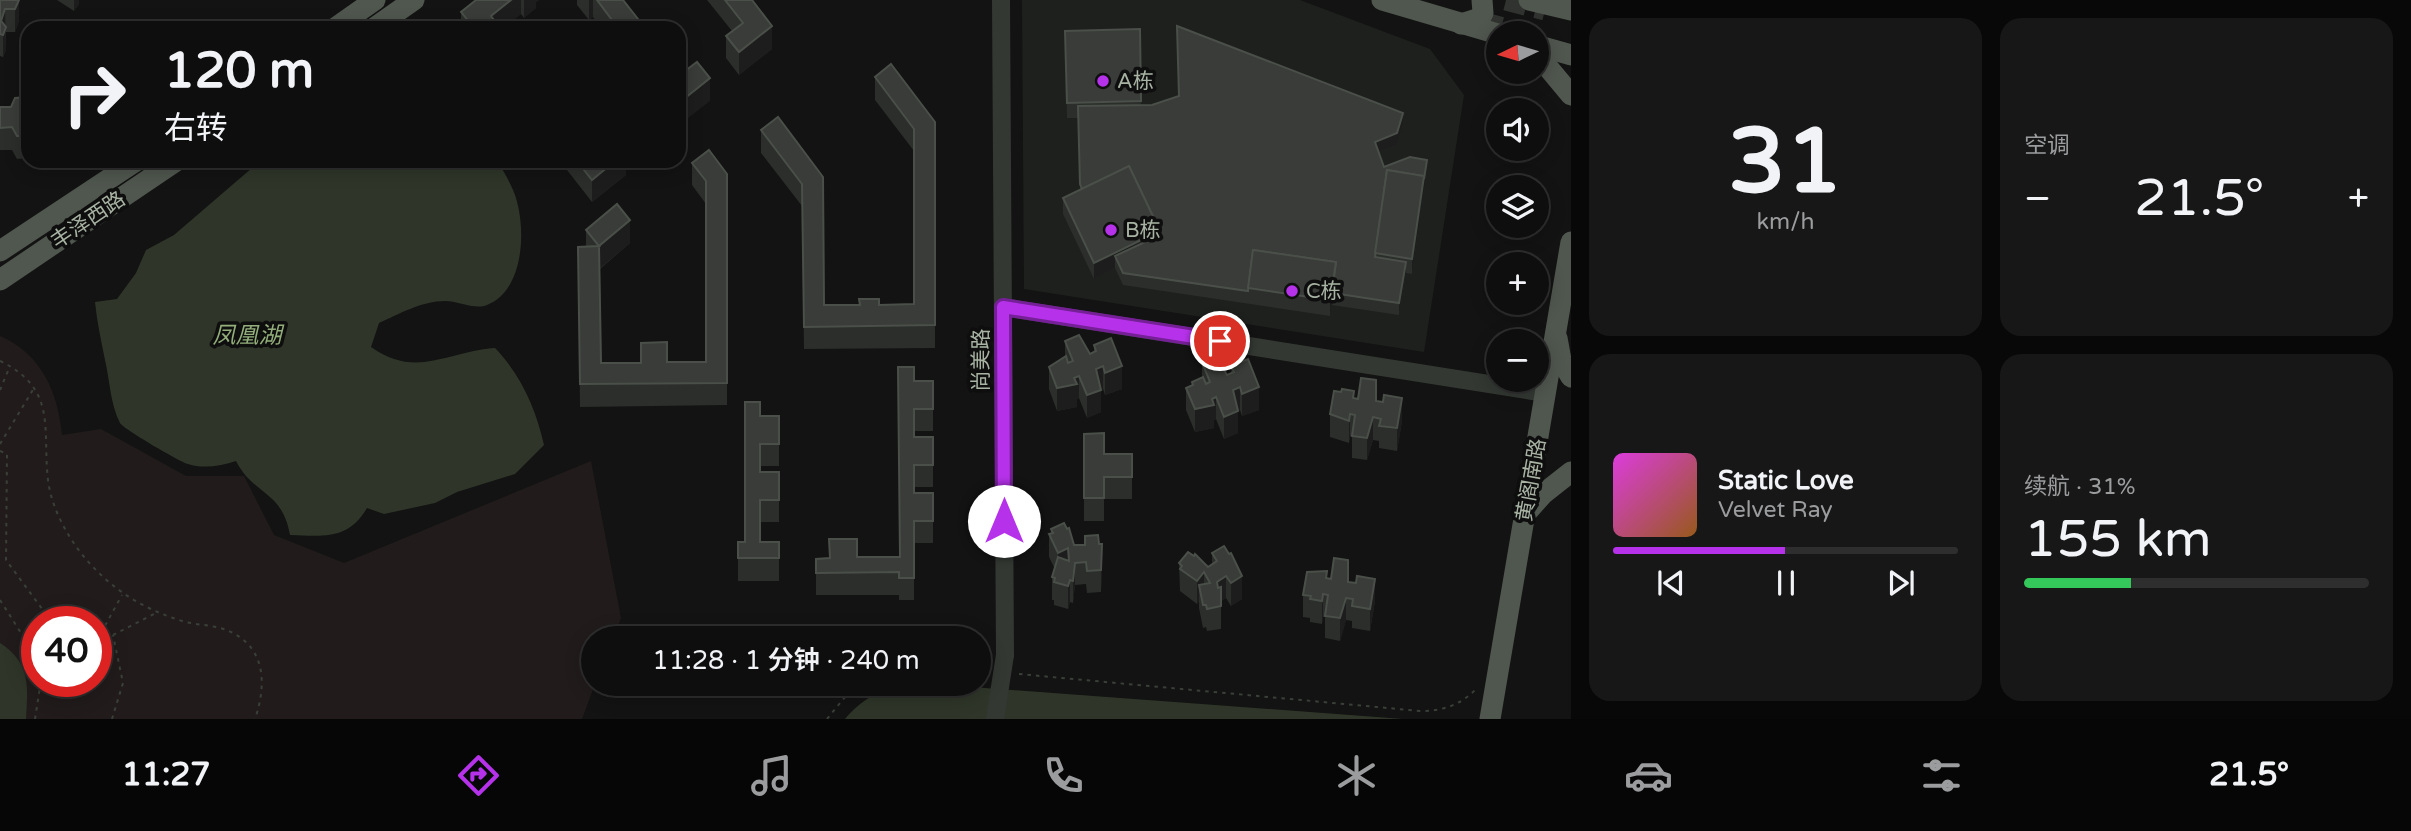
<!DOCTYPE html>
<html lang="zh">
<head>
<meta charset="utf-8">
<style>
	body { margin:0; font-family:"Varela Round","Noto Sans SC",sans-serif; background:#171717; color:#f1f3f6; height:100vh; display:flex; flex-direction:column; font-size:26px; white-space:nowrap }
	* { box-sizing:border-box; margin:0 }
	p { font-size:23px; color:#9b9c9e }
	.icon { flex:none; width:38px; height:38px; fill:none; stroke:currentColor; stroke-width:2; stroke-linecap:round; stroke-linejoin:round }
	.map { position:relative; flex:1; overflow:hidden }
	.sheet { display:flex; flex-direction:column; gap:18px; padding:18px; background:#080808; width:840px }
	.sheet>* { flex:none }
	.guide { position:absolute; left:21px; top:21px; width:665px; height:147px; border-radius:21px; box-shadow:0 4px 18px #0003,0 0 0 2px #2e2e2e; background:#0e0e0e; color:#f1f3f6; overflow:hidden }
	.needle { width:46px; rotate:265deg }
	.tools { position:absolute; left:1486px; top:21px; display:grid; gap:14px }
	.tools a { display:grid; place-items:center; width:63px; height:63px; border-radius:50%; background:#0e0e0e; box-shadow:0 4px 18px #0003,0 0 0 2px #2e2e2e; font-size:35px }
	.speed { position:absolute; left:21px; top:606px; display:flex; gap:14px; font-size:35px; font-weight:700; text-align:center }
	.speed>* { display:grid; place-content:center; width:91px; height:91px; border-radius:50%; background:#0e0e0e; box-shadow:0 4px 18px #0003,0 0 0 2px #2e2e2e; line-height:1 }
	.speed .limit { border:10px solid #d22; background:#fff; color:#111 }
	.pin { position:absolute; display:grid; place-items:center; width:60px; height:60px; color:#fff; margin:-30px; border:4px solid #fff; border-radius:50%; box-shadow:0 2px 7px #0007 }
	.me { position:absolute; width:77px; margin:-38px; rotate:0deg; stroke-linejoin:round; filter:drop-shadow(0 0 5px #0008) }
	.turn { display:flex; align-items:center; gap:24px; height:147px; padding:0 28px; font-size:32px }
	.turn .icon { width:91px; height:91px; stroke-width:2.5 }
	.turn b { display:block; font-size:49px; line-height:60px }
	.big { font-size:52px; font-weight:600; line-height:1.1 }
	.sheet .widget { flex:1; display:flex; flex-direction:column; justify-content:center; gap:10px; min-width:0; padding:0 24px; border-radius:21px; background:#171717 }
	.sheet .dial { align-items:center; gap:0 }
	.dial b { font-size:91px; line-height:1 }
	.song { display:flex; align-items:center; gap:21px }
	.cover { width:84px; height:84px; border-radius:10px; background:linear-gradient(135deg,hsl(300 70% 55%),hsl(30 70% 35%)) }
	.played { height:7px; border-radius:4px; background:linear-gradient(90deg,#b632ea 50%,#2e2e2e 50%) }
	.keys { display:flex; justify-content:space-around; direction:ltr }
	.heat { display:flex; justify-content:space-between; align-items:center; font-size:38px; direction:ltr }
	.charge { height:10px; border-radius:5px; background:linear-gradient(90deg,#34c759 31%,#2e2e2e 0) }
	.sheet .tiles { flex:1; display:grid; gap:18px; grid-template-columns:repeat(2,1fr) }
	.trip { position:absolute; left:581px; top:626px; width:410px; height:70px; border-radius:35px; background:#0e0e0e; box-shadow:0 4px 18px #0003,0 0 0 2px #2e2e2e; font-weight:600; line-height:70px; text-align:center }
	.tab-bar { display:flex; height:112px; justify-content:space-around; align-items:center; background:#060606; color:#9b9c9e }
	.tab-bar .icon { width:49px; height:49px }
	.tab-bar .selected { color:#b632ea }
	.tab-bar b { font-size:32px; color:#f1f3f6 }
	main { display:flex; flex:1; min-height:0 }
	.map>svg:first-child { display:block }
	.built { fill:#1e201e }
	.green { fill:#211c1b; fill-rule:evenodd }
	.water { fill:#2f3629 }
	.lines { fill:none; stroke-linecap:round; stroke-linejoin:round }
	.major-tunnel { stroke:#30332f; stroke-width:21; stroke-dasharray:21 10; stroke-linecap:butt }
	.path { stroke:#3a3f39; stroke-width:2; stroke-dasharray:3.5 5; stroke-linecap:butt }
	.minor { stroke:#333833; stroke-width:18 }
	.major { stroke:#50574f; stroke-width:21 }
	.minor-bridge { stroke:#333833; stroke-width:18 }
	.wall { fill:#2b2e2b }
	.shaded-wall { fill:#1c1d1c }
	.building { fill:#393c38; stroke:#4a4f49; stroke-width:2 }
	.route-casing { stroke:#762098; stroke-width:18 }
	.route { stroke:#b632ea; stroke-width:12 }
	.poi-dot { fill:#b632ea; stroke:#0d0e0d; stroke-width:2.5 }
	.labels { text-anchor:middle; stroke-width:7; stroke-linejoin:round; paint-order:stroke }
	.poi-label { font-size:21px; fill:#a8b3a4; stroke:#0d0e0d; text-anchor:start }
	.street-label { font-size:21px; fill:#a8b3a4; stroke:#0d0e0d }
	.water-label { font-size:23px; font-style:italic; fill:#93ae7b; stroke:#0d0e0d }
</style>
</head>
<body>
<main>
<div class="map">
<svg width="1571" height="719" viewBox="0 0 1571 719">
	<rect width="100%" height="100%" fill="#121312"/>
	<path class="built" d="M1022,0H1300L1430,49L1464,95L1424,352L1024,289Z"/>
	<path class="green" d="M0,336C42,354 58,393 62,435L101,429L186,476H244L274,535L344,563L591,461L621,618L613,639H593L595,684L582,719H0ZM37,621H96V681H37Z"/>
	<g class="water">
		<path d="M260,161H498C503,171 509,180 513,190C527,222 526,290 487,305C475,310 458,301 445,301C422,301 399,314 379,323L371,347C416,379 445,352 495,348C521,375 536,409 544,445L515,474L457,492L435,503L384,514L367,508C348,540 325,536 290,535C282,490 254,496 236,461C221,466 203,469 188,464C180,462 122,428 120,423C110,403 110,381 105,360C101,340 97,322 95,302L117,299L136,273L146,250L174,235Z"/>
		<path d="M0,643C31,663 28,687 26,719H0Z"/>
		<path d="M908,684H932L1403,719H845C860,700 884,687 908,684Z"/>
	</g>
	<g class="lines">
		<g class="major-tunnel">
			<path d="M1506,0L1545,10"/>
			<path d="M1481,22L1522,33"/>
		</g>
		<g class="path">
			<path d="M0,361C58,389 42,429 48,480C52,513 74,549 98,572C121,595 148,610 179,620C196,626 215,624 231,632C267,649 266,687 255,719"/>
			<path d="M0,390L10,366"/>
			<path d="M0,444L34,388"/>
			<path d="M0,451L7,454L6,560L51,621"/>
			<path d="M0,600L37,658"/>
			<path d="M96,633L113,635L156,613"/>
			<path d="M101,633L122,595"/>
			<path d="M978,670L989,671"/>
			<path d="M1019,674L1420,711C1443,711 1461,705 1477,688"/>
			<path d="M35,719L41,681"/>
			<path d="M112,719L123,683L113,635"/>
			<path d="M827,719L845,697L862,684"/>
		</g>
		<g class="minor">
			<path d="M1001,0L1005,655"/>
			<path d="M1003,307L1545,393"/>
		</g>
		<g class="major">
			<path d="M1382,0L1498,34"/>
			<path d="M1529,0L1571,10"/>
			<path d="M1461,24L1480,18L1483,13L1482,0"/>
			<path d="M335,28L375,0"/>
			<path d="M374,28L414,0"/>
			<path d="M1536,45L1571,55"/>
			<path d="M1536,53L1571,95"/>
			<path d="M0,251L136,161"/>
			<path d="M0,280L176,161"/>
			<path d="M1557,338L1561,360L1571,377"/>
			<path d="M1526,513L1543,494L1571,472"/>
			<path d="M1490,719L1571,242"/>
		</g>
		<path class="minor-bridge" d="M995,719L1005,655"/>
	</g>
	<g class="wall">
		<path d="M0,0H19V21L15,32H6V50L3,57L0,56Z"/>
		<path d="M57,0H79V4L74,11Z"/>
		<path d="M476,0H539L536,2V8L524,18L521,14L503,28H461V12Z"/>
		<path d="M577,0H623L645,28H601L593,17L589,20L577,5Z"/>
		<path d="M707,0H752L772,49L739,75L726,58V36L732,31Z"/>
		<path d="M1140,29L1141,105L1403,125L1397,145L1378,152L1384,167L1427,172L1412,274L1406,273L1399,315L1332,305L1330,316L1123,285L1115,268L1094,279L1063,214V198L1080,190L1078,118H1067L1065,31Z"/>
		<path d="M875,77L935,122V348L804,349L802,206L761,153V130L823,177L824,305L914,304V151L875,100Z"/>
		<path d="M0,107L28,130V158L17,159L12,150H0Z"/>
		<path d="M560,161H626V175L592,202Z"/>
		<path d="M692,163L727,174V405L580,407L578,247H586V230L630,243L600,269L601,363L706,362V204L692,185Z"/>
		<path d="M1065,341L1090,354L1094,352V345L1122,389L1105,395L1103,389L1101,390V412L1087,418L1079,398L1077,399V407L1057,411L1049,389V367L1065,356Z"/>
		<path d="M1202,362L1227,375L1231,373V366L1259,410L1242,416L1240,410L1238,411V433L1224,439L1216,419L1214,420V428L1195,432L1186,410V388L1192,385V382L1202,377Z"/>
		<path d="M914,381L933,409V431H914V437L933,465V487H914V493H933V543H914V600H899V595H816V559L899,557Z"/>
		<path d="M1354,398L1376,401L1402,421L1397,451L1379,448V441L1373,440L1367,460L1352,458V437L1350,436L1349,443L1330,437V414Z"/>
		<path d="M760,416H779V466H760V472H779V522H760V542H779V581H738V542H745Z"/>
		<path d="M1084,434L1104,454H1132V499H1104V521H1084Z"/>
		<path d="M1051,529L1074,545H1085V536L1102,566L1101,592L1087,593L1086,584L1075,585L1073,603L1070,602L1068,609L1054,605V600H1052V577L1055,569L1049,557V534H1051Z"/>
		<path d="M1212,553L1242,599L1231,606L1226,598L1221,601V629L1207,631L1206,627L1203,628L1199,608V601L1197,604L1180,591L1179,563L1208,567L1212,564Z"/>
		<path d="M1327,578L1348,582L1375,601L1370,631L1352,628V621L1346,620L1340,641L1325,638V617H1323L1322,624L1310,622V618L1303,617V595Z"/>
	</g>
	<g class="shaded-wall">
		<path d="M19,0V21L15,32V9Z"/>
		<path d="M74,0H79V4L74,11Z"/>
		<path d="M511,0H521V14L503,28H491V16Z"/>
		<path d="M524,0H539L536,2V8L524,18Z"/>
		<path d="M589,0H593V17L589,20Z"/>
		<path d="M5,9L6,50L3,57V35L1,21Z"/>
		<path d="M772,26V49L739,75V52Z"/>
		<path d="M710,78V101L679,125V103Z"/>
		<path d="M1403,113V125L1397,145L1375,153V142Z"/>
		<path d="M1427,160V172L1412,274V259Z"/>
		<path d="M615,161H626V175L592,202V180Z"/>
		<path d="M630,220V243L599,269V246Z"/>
		<path d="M1160,231V247L1115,256V268L1094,279V263Z"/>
		<path d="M1406,262V273L1399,315V303Z"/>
		<path d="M1332,293V305L1330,316V300Z"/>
		<path d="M1103,366V389L1096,392V369Z"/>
		<path d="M1122,366V389L1105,395V373Z"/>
		<path d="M1079,376V398L1077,399V407L1057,411V388Z"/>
		<path d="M1240,387V410L1233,413V390Z"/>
		<path d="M1259,387V410L1242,416V394Z"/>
		<path d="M1101,390V412L1087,418V395Z"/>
		<path d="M1216,397V419L1214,420V428L1195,432V409Z"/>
		<path d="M1402,398V421L1397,451V428Z"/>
		<path d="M1238,411V433L1224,439V417Z"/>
		<path d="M1350,414V436L1349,443V421Z"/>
		<path d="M1373,417V440L1367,460V438Z"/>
		<path d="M1102,544V566L1101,592V570Z"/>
		<path d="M1068,548V571L1058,575V553Z"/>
		<path d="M1075,563V585L1073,603V581Z"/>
		<path d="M1204,572V595L1199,585V601L1197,604V581Z"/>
		<path d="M1226,576V598L1217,604V582Z"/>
		<path d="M1242,576V599L1231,606V583Z"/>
		<path d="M1375,579V601L1370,631V609Z"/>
		<path d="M1070,580V602L1068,609V586Z"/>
		<path d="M1323,594V617L1322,624V601Z"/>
		<path d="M1346,598V620L1340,641V618Z"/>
	</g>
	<g class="building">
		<path d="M0,0H19L15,9H5L1,21L6,27L3,35L0,34Z"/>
		<path d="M476,0H511L491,16L500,28H474L461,12Z"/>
		<path d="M597,0H623L645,28H618Z"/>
		<path d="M725,0H752L772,26L739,52L726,36L743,23Z"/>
		<path d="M1177,26L1403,113L1397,133L1375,142L1384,167L1410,157L1427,160L1424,179V176L1387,170L1375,257L1406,262L1399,303L1332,293L1336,262L1253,250L1248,291L1123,273L1115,256L1160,235V231L1129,166L1082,189L1080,184L1078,106L1152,105L1179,96Z"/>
		<path d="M1140,29L1141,101L1067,103L1065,31Z"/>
		<path d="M697,62L710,78L679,103V71L681,74Z"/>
		<path d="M891,64L935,122V325L804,327L802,184L761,130L778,117L823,177L824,305H860L859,299H879V305L914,304V129L875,77Z"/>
		<path d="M26,97L28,136H17L12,127L0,128V107H11L15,98Z"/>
		<path d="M709,150L727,174V383L580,384L578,247L599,246L586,230L617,204L630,220L599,246L601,363H641V343L667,342V362H706V181L692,163Z"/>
		<path d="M577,161H615L592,180Z"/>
		<path d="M1129,166L1160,231L1094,263L1063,198Z"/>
		<path d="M1387,170L1424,176L1412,259L1375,253Z"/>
		<path d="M1253,250L1336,262L1330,300L1248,288Z"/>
		<path d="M1079,335L1090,354L1096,351L1094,345L1111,338L1122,366L1105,373L1103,366L1096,369L1101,390L1087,395L1079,376L1074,378L1077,384L1057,388L1049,367L1066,356L1068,363L1073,361L1065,341Z"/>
		<path d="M1216,357L1227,375L1234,372L1231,366L1248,359L1259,387L1242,394L1240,387L1233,390L1238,411L1224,417L1216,397L1212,399L1214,405L1195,409L1186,388L1193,385L1192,382L1203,377L1206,384L1210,382L1202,362Z"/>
		<path d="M898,367H914V381H933V409H914V437H933V465H914V493H933V521H914V578H899V572L816,573V559L830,558L829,539H857V557H900Z"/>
		<path d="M1361,378L1376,380V401L1383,402L1384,395L1402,398L1397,428L1379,426L1381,419L1373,417L1367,438L1352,436L1355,415L1350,414L1349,421L1330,414L1334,391L1341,392L1342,389L1354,391L1353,398L1358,399Z"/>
		<path d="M745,402H760V416H779V444H760V472H779V500H760V542H779V558H738V542H745Z"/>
		<path d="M1104,433V454H1132V477H1104V498H1084V434Z"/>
		<path d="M1064,523L1067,529L1069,528L1074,545H1085V536L1098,535L1099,544H1102L1101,570L1087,571L1086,562L1075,563L1073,581L1070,580L1068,586L1054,582L1055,578L1052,577L1058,557L1069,561L1068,548L1058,553L1049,534L1053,533L1051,529Z"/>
		<path d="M1224,546L1229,554L1231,553L1242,576L1231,583L1226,576L1217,582L1218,588L1221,587V606L1207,609L1206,605H1203L1199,585L1210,583L1204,572L1197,581L1180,569L1182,566L1179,563L1188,552L1194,556L1195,554L1208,567L1217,561L1212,553Z"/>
		<path d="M1334,558L1348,560V582L1356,583L1357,576L1375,579L1370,609L1352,606L1353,599L1346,598L1340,618L1325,616L1328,595L1323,594L1322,601L1310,599L1311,596L1303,595L1307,572L1327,571L1326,578L1331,579Z"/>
	</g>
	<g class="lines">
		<defs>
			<path id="route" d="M1004,521L1003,307L1220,341"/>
		</defs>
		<use href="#route" class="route-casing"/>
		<use href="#route" class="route"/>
	</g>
	<g class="poi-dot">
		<circle cx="1103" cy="81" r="7"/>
		<circle cx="1111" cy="230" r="7"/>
		<circle cx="1292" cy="291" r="7"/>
	</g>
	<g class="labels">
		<g class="poi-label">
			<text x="1117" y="88">A栋</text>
			<text x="1125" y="237">B栋</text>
			<text x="1306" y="298">C栋</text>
		</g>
		<g class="street-label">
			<text transform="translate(88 220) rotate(-34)" y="7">丰泽西路</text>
			<text transform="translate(981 360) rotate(-90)" y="7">尚美路</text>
			<text transform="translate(1531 480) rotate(-80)" y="7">黄阁南路</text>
		</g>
		<g class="water-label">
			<text x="247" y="343">凤凰湖</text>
		</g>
	</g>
</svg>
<div class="tools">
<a><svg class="needle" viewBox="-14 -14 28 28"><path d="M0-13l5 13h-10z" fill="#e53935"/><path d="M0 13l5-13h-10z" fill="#9b9c9e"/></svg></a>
<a><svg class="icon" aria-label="sound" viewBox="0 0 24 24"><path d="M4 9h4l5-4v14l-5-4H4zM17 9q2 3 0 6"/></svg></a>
<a><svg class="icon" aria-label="layers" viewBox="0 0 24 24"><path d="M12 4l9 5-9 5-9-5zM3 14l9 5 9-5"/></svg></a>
<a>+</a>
<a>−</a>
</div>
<div class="speed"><div class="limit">40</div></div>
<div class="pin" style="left:1220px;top:341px;background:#d93025"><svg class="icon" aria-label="arrive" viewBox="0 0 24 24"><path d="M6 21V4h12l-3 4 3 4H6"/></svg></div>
<svg class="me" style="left:1004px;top:521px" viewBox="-20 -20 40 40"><circle r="19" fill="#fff"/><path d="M0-13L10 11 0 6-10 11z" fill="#b632ea"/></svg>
<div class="trip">11:28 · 1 分钟 · 240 m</div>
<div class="guide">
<div class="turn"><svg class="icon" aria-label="right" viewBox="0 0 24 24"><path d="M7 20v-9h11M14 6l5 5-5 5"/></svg><div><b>120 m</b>右转</div></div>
</div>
</div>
<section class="sheet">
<div class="tiles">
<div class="widget dial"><b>31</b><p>km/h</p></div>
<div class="widget"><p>空调</p>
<div class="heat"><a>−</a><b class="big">21.5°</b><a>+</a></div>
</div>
<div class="widget">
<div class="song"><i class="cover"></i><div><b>Static Love</b><p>Velvet Ray</p></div></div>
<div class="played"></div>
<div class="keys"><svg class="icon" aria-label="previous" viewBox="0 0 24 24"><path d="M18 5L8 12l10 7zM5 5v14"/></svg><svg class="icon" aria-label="pause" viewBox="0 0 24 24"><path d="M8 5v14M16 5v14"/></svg><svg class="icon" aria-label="next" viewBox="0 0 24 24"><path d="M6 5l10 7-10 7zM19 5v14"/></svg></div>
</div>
<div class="widget"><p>续航 · 31%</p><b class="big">155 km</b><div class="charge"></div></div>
</div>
</section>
</main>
<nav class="tab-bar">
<b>11:27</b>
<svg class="icon selected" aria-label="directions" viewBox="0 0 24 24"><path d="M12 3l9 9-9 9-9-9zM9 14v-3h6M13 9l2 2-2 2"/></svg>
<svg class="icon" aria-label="music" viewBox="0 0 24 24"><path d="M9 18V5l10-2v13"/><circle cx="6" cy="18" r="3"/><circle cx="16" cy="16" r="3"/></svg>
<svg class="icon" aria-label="phone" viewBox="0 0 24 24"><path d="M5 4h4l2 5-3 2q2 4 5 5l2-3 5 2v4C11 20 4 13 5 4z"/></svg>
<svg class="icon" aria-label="climate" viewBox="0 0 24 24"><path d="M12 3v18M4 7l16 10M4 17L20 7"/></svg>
<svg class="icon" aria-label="car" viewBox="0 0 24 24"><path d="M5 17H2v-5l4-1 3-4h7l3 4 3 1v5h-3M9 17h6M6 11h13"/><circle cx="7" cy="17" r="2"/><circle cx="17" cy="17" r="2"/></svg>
<svg class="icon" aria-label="filters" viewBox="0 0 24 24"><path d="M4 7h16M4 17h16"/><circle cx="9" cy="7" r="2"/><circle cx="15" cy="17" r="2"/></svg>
<b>21.5°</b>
</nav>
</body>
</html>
